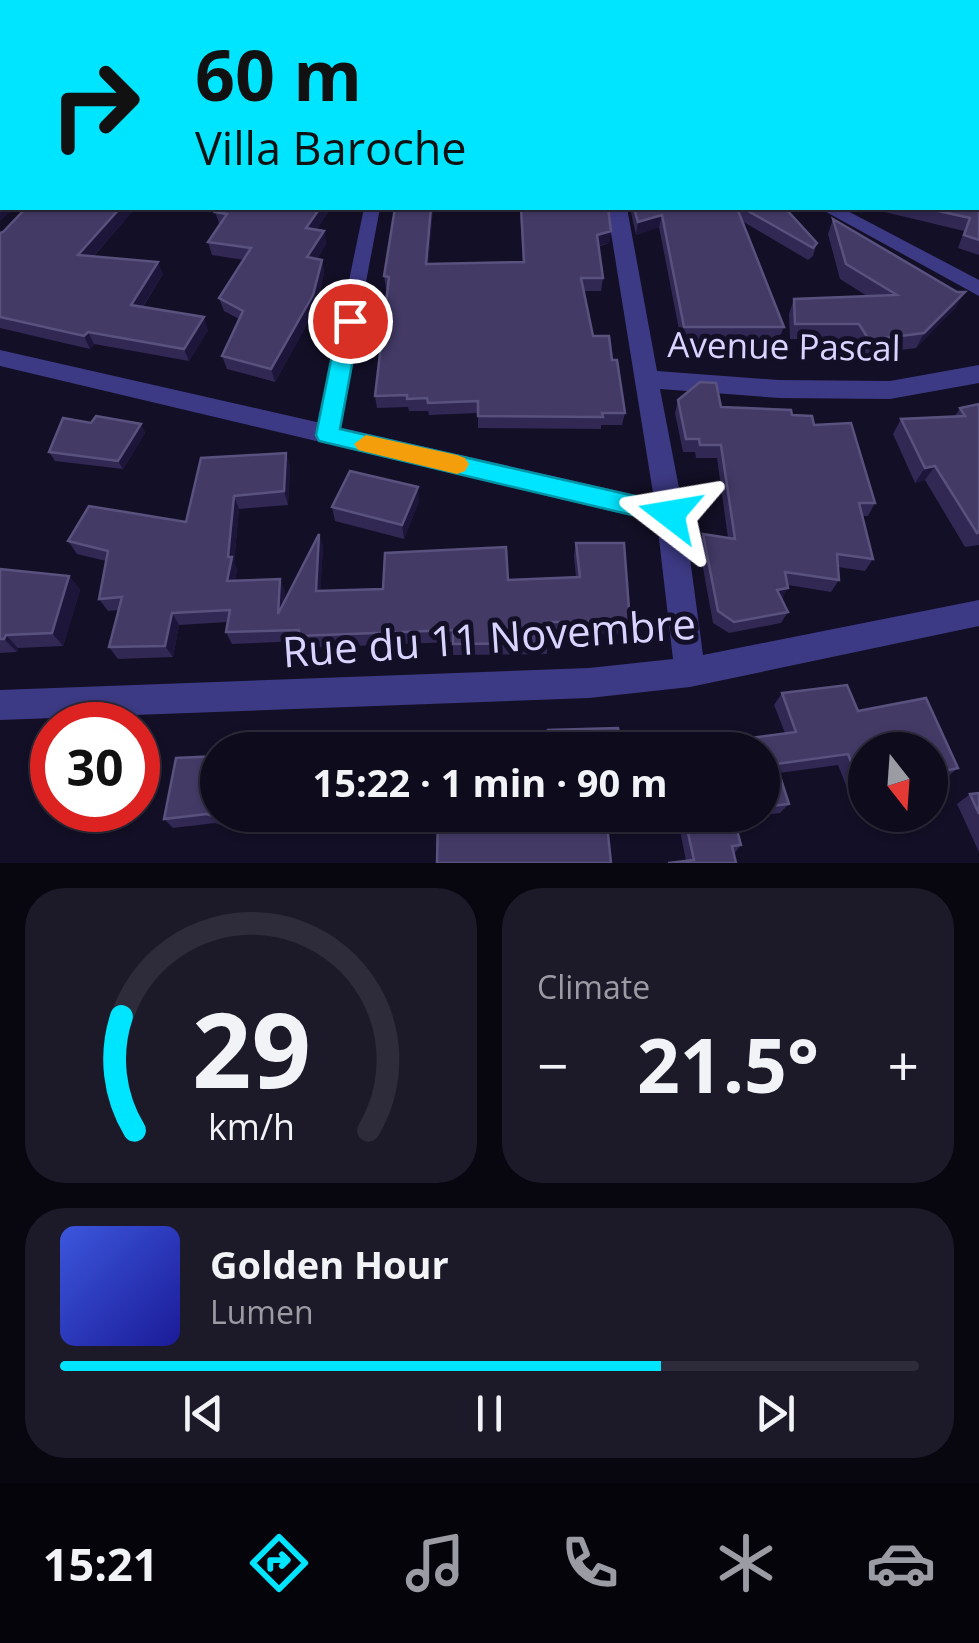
<!DOCTYPE html>
<html lang="en">
<head>
<meta charset="utf-8">
<style>
	body { margin:0; font-family:"Open Sans",sans-serif; background:#1c1929; color:#f1f3f6; height:100vh; display:flex; flex-direction:column; font-size:38px; white-space:nowrap }
	* { box-sizing:border-box; margin:0 }
	p { font-size:32px; color:#9b9ba3 }
	.icon { flex:none; width:55px; height:55px; fill:none; stroke:currentColor; stroke-width:2; stroke-linecap:round; stroke-linejoin:round }
	.map { position:relative; height:863px; overflow:hidden }
	.side { display:flex; flex-direction:column; gap:25px; padding:25px; background:#08060f; flex:1 }
	.side>* { flex:none }
	.top-card { position:absolute; left:0px; top:0px; width:980px; height:210px; box-shadow:0 2px 8px #0004,0 0 0 2px #2e2b3b; background:#00e5ff; color:#111; overflow:hidden }
	.needle { width:65px; rotate:163deg }
	.fabs { position:absolute; left:848px; top:732px; display:grid; gap:20px }
	.fabs a { display:grid; place-items:center; width:100px; height:100px; border-radius:50%; background:#0e0b1c; box-shadow:0 2px 8px #0004,0 0 0 2px #2e2b3b; font-size:50px }
	.speed { position:absolute; left:30px; top:702px; display:flex; gap:20px; font-size:50px; font-weight:700; text-align:center }
	.speed>* { display:grid; place-content:center; width:130px; height:130px; border-radius:50%; background:#0e0b1c; box-shadow:0 2px 8px #0004,0 0 0 2px #2e2b3b; line-height:1 }
	.speed .limit { border:15px solid #d22; background:#fff; color:#111 }
	.pin { position:absolute; display:grid; place-items:center; width:85px; height:85px; color:#fff; margin:-42px; border:5px solid #fff; border-radius:50%; box-shadow:0 2px 10px #0007 }
	.me { position:absolute; width:110px; margin:-55px; rotate:284deg; stroke-linejoin:round; filter:drop-shadow(0 0 8px #0008) }
	.turn { display:flex; align-items:center; gap:35px; height:210px; padding:0 30px; font-size:45px }
	.turn .icon { width:130px; height:130px; stroke-width:2.5 }
	.turn b { display:block; font-size:70px; line-height:85px }
	.big { font-size:75px; font-weight:700; line-height:1.1 }
	.side .widget { flex:1; display:flex; flex-direction:column; justify-content:center; gap:15px; min-width:0; padding:0 35px; border-radius:40px; background:#1c1929 }
	.side .dial { align-items:center; gap:0 }
	.dial svg { height:260px; overflow:visible; fill:none; stroke:#2e2b3b; stroke-width:7; stroke-linecap:round; text-anchor:middle }
	.dial text { fill:#f1f3f6; stroke:none }
	.song { display:flex; align-items:center; gap:30px }
	.cover { width:120px; height:120px; border-radius:15px; background:linear-gradient(135deg,hsl(230 70% 55%),hsl(240 70% 35%)) }
	.played { height:10px; border-radius:5px; background:linear-gradient(90deg,#00e5ff 70%,#2e2b3b 70%) }
	.keys { display:flex; justify-content:space-around; direction:ltr }
	.heat { display:flex; justify-content:space-between; align-items:center; font-size:55px; direction:ltr }
	.side .tiles { flex:1; display:grid; gap:25px; grid-template-columns:1fr 1fr }
	.widget:last-child { grid-column:span 2 }
	.trip { position:absolute; left:200px; top:732px; width:580px; height:100px; border-radius:50px; background:#0e0b1c; box-shadow:0 2px 8px #0004,0 0 0 2px #2e2b3b; font-weight:700; line-height:100px; text-align:center }
	.tab-bar { display:flex; height:160px; justify-content:space-around; align-items:center; background:#06040b; color:#9b9ba3 }
	.tab-bar .icon { width:70px; height:70px }
	.tab-bar .on { color:#00e5ff }
	.tab-bar b { font-size:45px; color:#f1f3f6 }
	.map>svg:first-child { display:block }
	.lines { fill:none; stroke-linecap:round; stroke-linejoin:round }
	.service { fill:#3d3a85; fill-rule:evenodd }
	.minor { fill:#3d3a85; fill-rule:evenodd }
	.wall { fill:#312854 }
	.shaded-wall { fill:#1d163a }
	.building { fill:#433a66; stroke:#5a527e; stroke-width:2.5 }
	.route { fill:#00e5ff; stroke:#0095a6; stroke-width:2.5 }
	.slow { fill:#f59e0b }
	.labels { text-anchor:middle; stroke-width:10; stroke-linejoin:round; paint-order:stroke }
	.street-label { font-size:35px; fill:#d9d4ff; stroke:#130f26 }
	.near-street-label { font-size:42px; fill:#d9d4ff; stroke:#130f26 }
</style>
</head>
<body>
<div class="map">
<svg width="979" height="863" viewBox="0 0 979 863">
	<rect width="100%" height="100%" fill="#130f26"/>
	<g class="lines">
		<path class="service" d="M364,208H380L337,435L334,440H320L317,435Z"/>
		<g class="minor">
			<path d="M607,208H627L657,371L779,380L890,381L979,365V383L890,399L779,398L660,389L684,514L703,655L979,600V626L690,687L589,698L0,720V690L589,668L673,659L657,522L0,366V350L654,499Z"/>
			<path d="M819,208H842L979,280V296Z"/>
		</g>
	</g>
	<g class="wall">
		<path d="M979,186V255L958,248L964,231L868,208H978Z"/>
		<path d="M135,208L94,256L163,274L143,307L208,330L189,361L94,344L90,349L0,328V233Z"/>
		<path d="M218,208H331L316,230L324,231L326,244L317,259L322,260L324,273L316,308L275,382L227,369L222,356L239,319L224,311L219,298L244,260L212,255L208,242L220,226L215,212Z"/>
		<path d="M433,208L428,264L523,262L520,208H607L611,231L609,243L598,247L603,278L601,291H583L593,336L612,360L625,413L622,425H601V429L478,428V413L429,415L428,411H409L408,407L377,408L375,396L388,289H386L384,276Z"/>
		<path d="M630,208H785L817,243L813,256L808,260L742,221L784,327L779,339L681,340L659,227L636,235Z"/>
		<path d="M833,219L956,307L916,348L862,355L852,339H790L789,314L794,299L867,296L840,279L828,234Z"/>
		<path d="M678,400L721,407L792,415L814,425L875,503L868,516H862L873,559L865,571L838,567L839,580L831,592L788,585L782,600L788,612L781,623L729,633L713,623L699,546L703,534L728,538L717,458H696L695,452H683L675,413Z"/>
		<path d="M979,404V545L965,547L925,480L915,483L893,434L901,419L955,416L960,408Z"/>
		<path d="M91,423L141,424L145,433L123,469L55,461L49,452Z"/>
		<path d="M286,453L290,467L288,505L239,509L234,563L237,570L235,581L280,579L285,592L284,602L319,534L323,547L320,591L383,589L576,577L574,556L576,543L630,622L627,634H547V654L453,655V642L303,648L300,641L232,644L226,632L228,622L179,625L173,657L118,659L109,647L119,610L108,611L99,599L106,561L77,554L68,541L186,522Z"/>
		<path d="M419,501L404,539L335,521L332,507Z"/>
		<path d="M0,569L69,576L80,590L63,646L18,648L17,652L0,653Z"/>
		<path d="M847,685L858,711L926,698L958,768L946,778L930,782V750H865V795L851,798L838,765L779,773L789,804L780,813L734,819L741,845L734,854L736,863H668L686,861L677,815H762V750H707L711,743L785,733L774,705L782,693Z"/>
		<path d="M218,756V815H377L376,828L247,834L215,823L173,828L164,819Z"/>
		<path d="M979,793V852L957,804L970,794Z"/>
	</g>
	<g class="shaded-wall">
		<path d="M2,201V208H15L0,221V203Z"/>
		<path d="M120,208H135L84,267L78,255Z"/>
		<path d="M320,208H331L309,241L306,228Z"/>
		<path d="M431,208H433L427,276L426,264Z"/>
		<path d="M662,215L659,227L636,235L638,222Z"/>
		<path d="M324,231L326,244L310,270L307,257Z"/>
		<path d="M611,231L609,243L595,247L597,235Z"/>
		<path d="M322,260L324,273L316,308L275,382L271,369Z"/>
		<path d="M158,262L163,274L136,317L131,305Z"/>
		<path d="M965,292L956,307L916,348L924,333Z"/>
		<path d="M204,317L208,330L189,361L184,349Z"/>
		<path d="M88,332L94,344L90,349L84,336Z"/>
		<path d="M141,424L145,433L123,469L118,461Z"/>
		<path d="M286,453L290,467L288,505L284,491Z"/>
		<path d="M935,466L925,480L915,483L925,468Z"/>
		<path d="M418,487L419,501L404,539L402,525Z"/>
		<path d="M234,496L239,509L234,563L237,570L233,594L227,581Z"/>
		<path d="M319,534L323,547L320,603L316,591Z"/>
		<path d="M69,576L80,590L63,646L52,633Z"/>
		<path d="M280,579L285,592L283,626L278,614Z"/>
		<path d="M788,588L782,600L777,590Z"/>
		<path d="M172,613L179,625L173,657L165,646Z"/>
		<path d="M6,635L18,648L17,652L4,639Z"/>
	</g>
	<g class="building">
		<path d="M0,0H515L513,2H2V135L0,137Z"/>
		<path d="M528,0H979V76L978,75V2H528Z"/>
		<path d="M0,144H2V201L0,203Z"/>
		<path d="M978,185L979,186V240L964,235L970,218L925,208H978Z"/>
		<path d="M26,208H120L78,255L158,262L131,305L204,317L184,349L88,332L84,336L0,317V233L3,232Z"/>
		<path d="M218,208H320L306,228L324,231L307,257L322,260L313,295L271,369L222,356L243,311L219,298L251,248L208,242L227,214L215,212Z"/>
		<path d="M395,208H431L426,264L524,262L521,208H608L611,231L597,235L603,278H581L593,336H609L612,360H617L625,413H602L603,417L478,416V401L428,403L427,398L407,399V395L375,396L389,277L384,276Z"/>
		<path d="M634,208H737L784,327H684L662,215L638,222Z"/>
		<path d="M743,208H785L817,243L813,248Z"/>
		<path d="M833,219L957,292H965L924,333L869,340L859,324H795L794,299L897,295L846,264Z"/>
		<path d="M700,382L716,383L721,407L791,410L792,415L812,416L814,425L851,423L875,503H859L873,559L837,554L839,580L785,572L788,588L777,590L788,612L734,622L718,611L703,534L735,539L721,445H700L699,439H686L678,400Z"/>
		<path d="M979,404V532L977,533L935,466L925,468L901,419L965,416L960,408Z"/>
		<path d="M96,416L141,424L118,461L49,452L63,418L91,423Z"/>
		<path d="M286,453L284,491L234,496L228,557H232L227,581L280,579L278,614L319,534L316,591L383,589L385,553L506,547L508,580L580,577L576,543H624L630,622H546L548,643L453,644V630L298,636L299,630L226,632L230,610L172,613L165,646L109,647L122,597L99,599L108,551L68,541L89,506L186,522L201,458Z"/>
		<path d="M350,471L418,487L402,525L332,507Z"/>
		<path d="M0,569L69,576L52,633L6,635L4,639H0Z"/>
		<path d="M847,685L858,711L926,698L958,768L930,774V750H865V787L861,788L848,754L776,764L789,804L762,807V750H714L711,743L796,732L782,693Z"/>
		<path d="M618,728L622,750H379L380,740L428,738V749L492,745L491,738L548,733V730Z"/>
		<path d="M218,756V815H373V819L240,825L207,814L164,819L176,758Z"/>
		<path d="M979,793V814L970,794Z"/>
		<path d="M438,815H606L611,863H437Z"/>
		<path d="M684,815H733L741,845L732,846L736,863H668L694,860Z"/>
	</g>
	<path class="route" d="M350,314L360,321L340,429L670,504L678,507L682,514L678,521L670,524L319,441L316,435L339,321Z"/>
	<path class="slow" d="M366,435L457,455L465,458L469,464L465,471L457,474L358,450L354,444Z"/>
	<g class="labels">
		<g class="street-label">
			<text transform="translate(784 347) rotate(1)" y="12">Avenue Pascal</text>
		</g>
		<g class="near-street-label">
			<text transform="translate(489 638) rotate(-4)" y="15">Rue du 11 Novembre</text>
		</g>
	</g>
</svg>
<div class="fabs">
<a><svg class="needle" viewBox="-14 -14 28 28"><path d="M0-13l5 13h-10z" fill="#e53935"/><path d="M0 13l5-13h-10z" fill="#9b9ba3"/></svg></a>
</div>
<div class="speed"><div class="limit">30</div></div>
<div class="pin" style="left:350px;top:321px;background:#d93025"><svg class="icon" aria-label="arrive" viewBox="0 0 24 24"><path d="M6 21V4h12l-3 4 3 4H6"/></svg></div>
<svg class="me" style="left:670px;top:514px" viewBox="-20 -20 40 40"><path d="M0-17L14 15 0 8-14 15z" fill="#00e5ff" stroke="#fff" stroke-width="4"/></svg>
<div class="trip">15:22 · 1 min · 90 m</div>
<div class="top-card">
<div class="turn"><svg class="icon" aria-label="right" viewBox="0 0 24 24"><path d="M7 20v-9h11M14 6l5 5-5 5"/></svg><div><b>60 m</b>Villa Baroche</div></div>
</div>
</div>
<section class="side">
<div class="tiles">
<div class="widget dial"><svg viewBox="0 0 100 80">
<path d="M14 69A42 42 0 1 1 86 69"/>
<path d="M14 69A42 42 0 0 1 10 34" stroke="#00e5ff"/>
<text x="50" y="56" font-size="32" font-weight="700">29</text>
<text x="50" y="72" font-size="11">km/h</text>
</svg></div>
<div class="widget"><p>Climate</p>
<div class="heat"><a>−</a><b class="big">21.5°</b><a>+</a></div>
</div>
<div class="widget">
<div class="song"><i class="cover"></i><div><b>Golden Hour</b><p>Lumen</p></div></div>
<div class="played"></div>
<div class="keys"><svg class="icon" aria-label="previous" viewBox="0 0 24 24"><path d="M18 5L8 12l10 7zM5 5v14"/></svg><svg class="icon" aria-label="pause" viewBox="0 0 24 24"><path d="M8 5v14M16 5v14"/></svg><svg class="icon" aria-label="next" viewBox="0 0 24 24"><path d="M6 5l10 7-10 7zM19 5v14"/></svg></div>
</div>
</div>
</section>
<nav class="tab-bar">
<b>15:21</b>
<svg class="icon on" aria-label="directions" viewBox="0 0 24 24"><path d="M12 3l9 9-9 9-9-9zM9 14v-3h6M13 9l2 2-2 2"/></svg>
<svg class="icon" aria-label="music" viewBox="0 0 24 24"><path d="M9 18V5l10-2v13"/><circle cx="6" cy="18" r="3"/><circle cx="16" cy="16" r="3"/></svg>
<svg class="icon" aria-label="phone" viewBox="0 0 24 24"><path d="M5 4h4l2 5-3 2q2 4 5 5l2-3 5 2v4C11 20 4 13 5 4z"/></svg>
<svg class="icon" aria-label="climate" viewBox="0 0 24 24"><path d="M12 3v18M4 7l16 10M4 17L20 7"/></svg>
<svg class="icon" aria-label="car" viewBox="0 0 24 24"><path d="M5 17H2v-5l4-1 3-4h7l3 4 3 1v5h-3M9 17h6M6 11h13"/><circle cx="7" cy="17" r="2"/><circle cx="17" cy="17" r="2"/></svg>
</nav>
</body>
</html>
